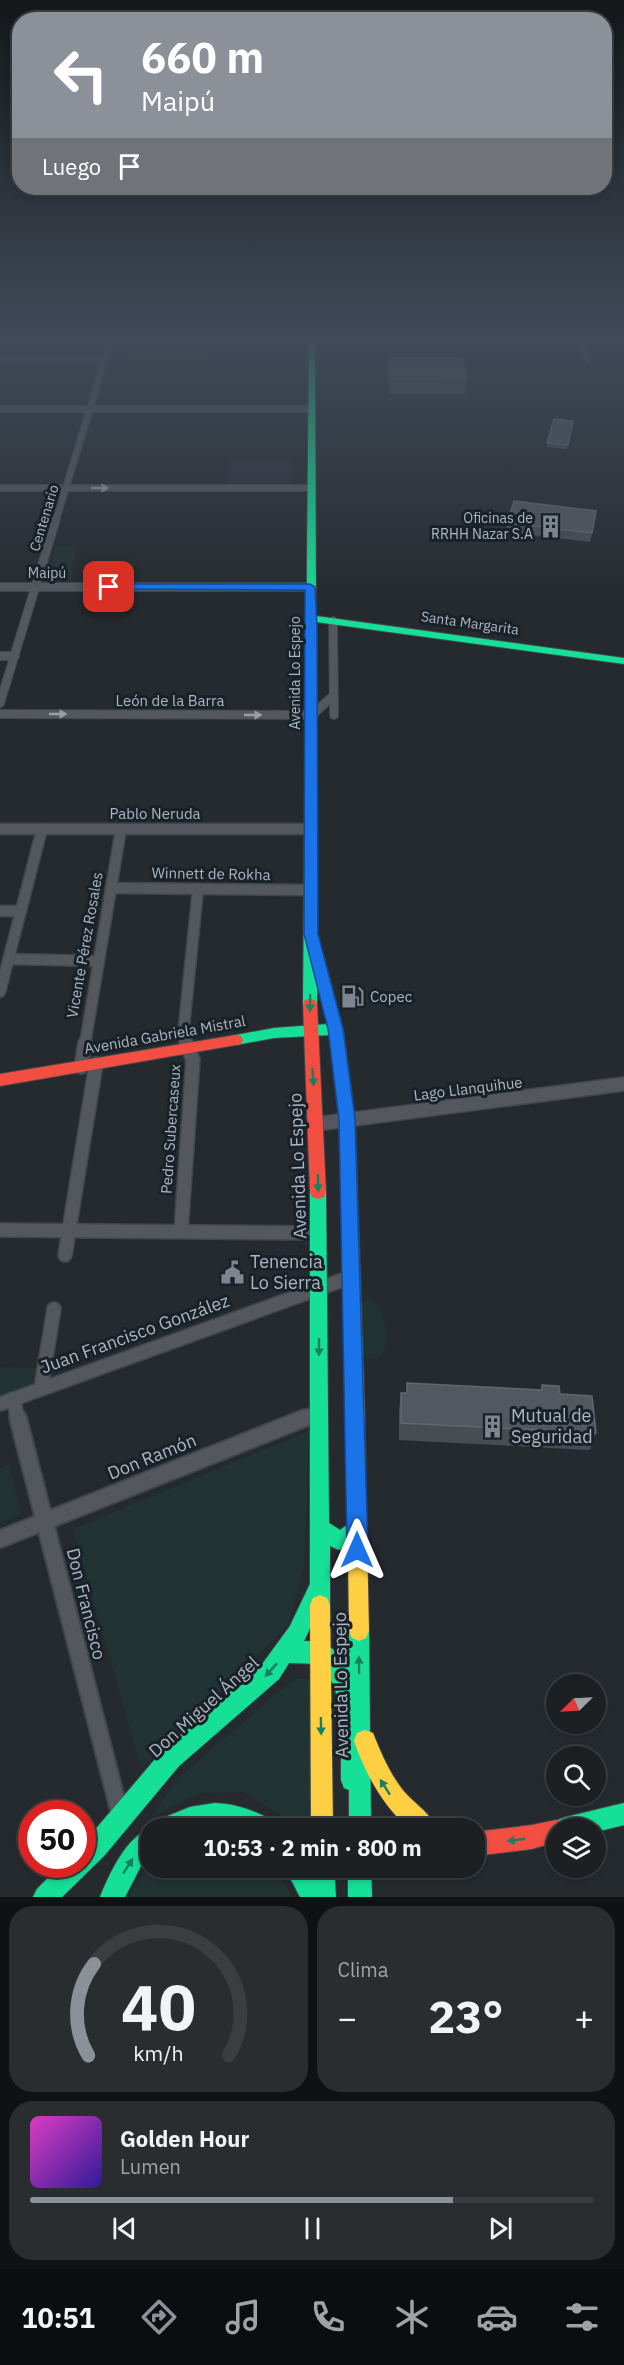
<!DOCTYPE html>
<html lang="es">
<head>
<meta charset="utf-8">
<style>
	body { margin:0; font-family:"IBM Plex Sans",sans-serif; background:#292d30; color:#f1f3f6; height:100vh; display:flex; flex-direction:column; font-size:22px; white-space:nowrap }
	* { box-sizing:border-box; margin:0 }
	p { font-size:20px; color:#a0a3a6 }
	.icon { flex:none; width:33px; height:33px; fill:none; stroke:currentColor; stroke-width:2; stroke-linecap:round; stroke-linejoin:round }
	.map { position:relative; height:1897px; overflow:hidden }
	.details { display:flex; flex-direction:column; gap:9px; padding:9px; background:#0f1213; flex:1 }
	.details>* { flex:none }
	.guide { position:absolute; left:12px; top:12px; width:600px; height:183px; border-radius:24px; box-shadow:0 3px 9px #0003,0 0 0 2px #3a3e41; background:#8c9099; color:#fff; overflow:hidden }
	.needle { width:39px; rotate:246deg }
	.tools { position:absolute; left:546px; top:1674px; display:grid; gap:12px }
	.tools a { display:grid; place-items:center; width:60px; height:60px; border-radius:50%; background:#1c2023; box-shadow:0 3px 9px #0003,0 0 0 2px #3a3e41; font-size:30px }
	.speed { position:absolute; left:18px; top:1800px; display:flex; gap:12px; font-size:30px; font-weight:700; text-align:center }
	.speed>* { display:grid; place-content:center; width:78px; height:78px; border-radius:50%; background:#1c2023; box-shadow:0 3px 9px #0003,0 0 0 2px #3a3e41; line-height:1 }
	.speed .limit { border:9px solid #d22; background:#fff; color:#111 }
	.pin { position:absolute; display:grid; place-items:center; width:51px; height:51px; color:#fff; margin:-26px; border-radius:12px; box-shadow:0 3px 9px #0006 }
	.me { position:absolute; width:66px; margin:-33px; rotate:0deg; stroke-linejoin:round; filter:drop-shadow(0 0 4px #0008) }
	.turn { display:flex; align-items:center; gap:21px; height:126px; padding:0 30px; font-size:27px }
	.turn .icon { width:78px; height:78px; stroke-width:2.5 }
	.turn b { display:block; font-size:42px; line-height:51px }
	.then { display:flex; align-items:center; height:57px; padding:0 30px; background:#0003; gap:12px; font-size:22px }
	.big { font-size:45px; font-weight:800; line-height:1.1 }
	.details .widget { flex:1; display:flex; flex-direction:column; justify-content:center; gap:9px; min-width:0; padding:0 21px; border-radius:24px; background:#292d30 }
	.details .dial { align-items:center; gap:0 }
	.dial svg { height:156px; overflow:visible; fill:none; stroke:#3a3e41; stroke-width:7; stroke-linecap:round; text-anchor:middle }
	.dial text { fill:#f1f3f6; stroke:none }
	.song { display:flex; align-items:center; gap:18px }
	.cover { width:72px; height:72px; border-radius:9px; background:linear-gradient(135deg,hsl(310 70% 55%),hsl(250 70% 35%)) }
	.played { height:6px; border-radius:3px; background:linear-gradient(90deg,#8c9099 75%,#3a3e41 75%) }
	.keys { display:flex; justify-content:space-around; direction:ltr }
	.heat { display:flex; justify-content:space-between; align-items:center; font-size:33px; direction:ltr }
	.details .tiles { flex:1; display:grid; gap:9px; grid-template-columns:1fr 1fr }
	.widget:last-child { grid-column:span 2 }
	.trip { position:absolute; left:140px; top:1818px; width:345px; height:60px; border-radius:24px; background:#1c2023; box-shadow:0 3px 9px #0003,0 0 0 2px #3a3e41; font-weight:800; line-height:60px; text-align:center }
	.tabs { display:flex; height:96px; justify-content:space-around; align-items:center; background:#0b0d0e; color:#a0a3a6 }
	.tabs .icon { width:42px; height:42px }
	.tabs .selected { color:#8c9099 }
	.tabs b { font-size:27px; color:#f1f3f6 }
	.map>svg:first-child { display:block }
	.medical { fill:#2e2e39 }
	.green { fill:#223334 }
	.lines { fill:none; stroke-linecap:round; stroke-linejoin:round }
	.street-far4-casing { stroke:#42474c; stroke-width:8 }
	.street-far3-casing { stroke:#42474c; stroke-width:10 }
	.street-far2-casing { stroke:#42474c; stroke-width:13 }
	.street-far1-casing { stroke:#42474c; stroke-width:16 }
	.street-casing { stroke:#42474c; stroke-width:20 }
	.fast-casing { stroke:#42474c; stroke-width:2 }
	.slow-casing { stroke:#42474c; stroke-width:2 }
	.jam-casing { stroke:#42474c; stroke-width:2 }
	.street-far4 { stroke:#54585e; stroke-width:6 }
	.street-far3 { stroke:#54585e; stroke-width:8 }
	.street-far2 { stroke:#54585e; stroke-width:10 }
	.street-far1 { stroke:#54585e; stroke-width:13 }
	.street { stroke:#54585e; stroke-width:16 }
	.fast { fill:#16e098; fill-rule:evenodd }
	.slow { fill:#ffcf43; fill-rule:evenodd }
	.jam { fill:#f24e42; fill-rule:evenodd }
	.wall { fill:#474d53 }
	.building { fill:#52585f; stroke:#60676f; stroke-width:1.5 }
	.oneway { fill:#979fa9 }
	.oneway2 { fill:#188060 }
	.route { fill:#1a73e8; stroke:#114b97; stroke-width:1.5 }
	.labels { text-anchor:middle; stroke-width:6; stroke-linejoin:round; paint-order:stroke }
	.far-street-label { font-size:14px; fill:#adb7c2; stroke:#192129 }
	.far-poi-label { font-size:14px; fill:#adb7c2; stroke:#192129; text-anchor:end }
	.street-label { font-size:15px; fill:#adb7c2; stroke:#192129 }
	.poi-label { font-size:15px; fill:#adb7c2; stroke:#192129; text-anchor:start }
	.near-street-label { font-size:18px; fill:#adb7c2; stroke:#192129 }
	.near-poi-label { font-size:18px; fill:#adb7c2; stroke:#192129; text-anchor:start }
</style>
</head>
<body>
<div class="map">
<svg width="624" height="1897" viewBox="0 0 624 1897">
	<rect width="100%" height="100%" fill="#252a2f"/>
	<path class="medical" d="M230,460H291V486H228Z"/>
	<g class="green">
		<path d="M124,340H214L212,365L119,366Z"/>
		<path d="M56,547H76L71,581H45Z"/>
		<path d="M367,1300C390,1307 396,1361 368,1359L363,1354L362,1304Z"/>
		<path d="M0,1367L37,1368L34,1384L0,1397Z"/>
		<path d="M309,1431L304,1567L287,1627L141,1768L73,1529Z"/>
		<path d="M9,1465L21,1514L0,1522V1468Z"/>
		<path d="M317,1678L318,1828H293L280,1815L244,1792L199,1793L150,1818L178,1778L294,1679Z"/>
		<path d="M150,1866L274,1868L292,1897H128Z"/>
	</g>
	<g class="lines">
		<defs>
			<g id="street-far4">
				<path d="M579,340L588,359"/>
				<path d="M0,360H105"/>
				<path d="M0,409H312"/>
				<path d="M0,488H311"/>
				<path d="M56,520L111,340"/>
			</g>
			<g id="street-far3">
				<path d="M0,587H310"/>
				<path d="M333,621L334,715"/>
				<path d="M0,656H15"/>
				<path d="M0,703L56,519"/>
				<path d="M0,714L312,715L333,696"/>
			</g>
			<g id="street-far2">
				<path d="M0,829H311"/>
				<path d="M111,888L311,890"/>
				<path d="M0,911H21"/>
				<path d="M8,959L99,961"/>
				<path d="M0,992L42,829"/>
				<path d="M85,1044L121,829"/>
				<path d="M186,1044L183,1036L198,889"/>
			</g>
			<g id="street-far1">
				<path d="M81,1067L85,1043"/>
				<path d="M316,1124L624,1084"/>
				<path d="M0,1230L319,1233"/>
				<path d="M181,1231L193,1060L186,1043"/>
				<path d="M65,1255L96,1064"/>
				<path d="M41,1388L54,1309"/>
				<path d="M13,1399L18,1419"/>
				<path d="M0,1404L351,1277"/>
				<path d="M301,1419L319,1412"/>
			</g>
			<g id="street">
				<path d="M18,1418L120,1814"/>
				<path d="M0,1539L305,1418"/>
			</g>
			<g id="fast">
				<path d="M309,340H315L316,616L624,658V664L316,622L317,949L323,954L343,1029L355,1119L364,1394L361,1400L355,1403L349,1400L346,1394L339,1119L329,1035L274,1038L236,1045L231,1044L229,1040L231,1036L236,1035L274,1028L328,1024L317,984V1004L315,1008H305L303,1004Z"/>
				<path d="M318,1185L324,1187L326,1192L329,1523L340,1530L357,1518L364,1521L367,1528L359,1542L339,1550L330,1546V1605L327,1612L320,1615L317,1614L304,1641C325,1641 339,1650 349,1668V1631L352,1624L359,1621L366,1624L369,1631L371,1828H349V1790L344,1788L341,1780C340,1743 348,1691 319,1664L289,1663L279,1679L179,1766L104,1856L62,1897H33L37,1889L62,1864H82V1845L163,1750L263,1663L290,1626L310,1584V1192L312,1187Z"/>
				<path d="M215,1803C236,1804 253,1810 272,1820L275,1828L215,1826L197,1828H155L158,1820L190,1807Z"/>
				<path d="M624,1803V1825L596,1832V1828H556V1833L555,1828L558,1820L566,1817Z"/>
				<path d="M150,1828V1857L141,1866L125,1897H100C110,1873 125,1839 150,1828Z"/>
				<path d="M285,1868H310L311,1871L312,1868H334L336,1897H300Z"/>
				<path d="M348,1868H371L372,1897H348Z"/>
			</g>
			<g id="slow">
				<path d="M355,1385L361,1388L364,1394L369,1631L366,1638L359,1641L352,1638L349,1631L346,1394L349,1388Z"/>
				<path d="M320,1595L327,1598L330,1605L333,1828H311L310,1605L313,1598Z"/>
				<path d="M365,1730L373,1733C381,1753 389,1772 402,1789C412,1802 431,1813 436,1828H408C382,1804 366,1775 354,1741L357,1733Z"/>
			</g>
			<g id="jam">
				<path d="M310,999L315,1000L317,1004L326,1192L324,1197L318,1199L312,1197L310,1192L303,1004L305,1000Z"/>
				<path d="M236,1035L241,1036L243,1040L241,1044L236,1045L0,1086V1074Z"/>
				<path d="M556,1820L564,1823L566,1828H556V1842L532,1849L474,1856V1832L532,1825Z"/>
			</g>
		</defs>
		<use href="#street-far4" class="street-far4-casing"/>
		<use href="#street-far3" class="street-far3-casing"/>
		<use href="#street-far2" class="street-far2-casing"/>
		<use href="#street-far1" class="street-far1-casing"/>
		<use href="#street" class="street-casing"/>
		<use href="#fast" class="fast-casing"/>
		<use href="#slow" class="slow-casing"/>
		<use href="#jam" class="jam-casing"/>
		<use href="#street-far4" class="street-far4"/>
		<use href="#street-far3" class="street-far3"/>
		<use href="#street-far2" class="street-far2"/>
		<use href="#street-far1" class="street-far1"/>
		<use href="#street" class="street"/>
		<use href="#fast" class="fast"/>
		<use href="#slow" class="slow"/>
		<use href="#jam" class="jam"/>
	</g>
	<g class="wall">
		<path d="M388,358L467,378L465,394H390L387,374Z"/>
		<path d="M573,425L567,449L547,447V443Z"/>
		<path d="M596,511L590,542L506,532L507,523Z"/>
		<path d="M407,1383L541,1390L542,1385L560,1394L596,1433L590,1450L399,1440V1410L401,1393H406Z"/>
	</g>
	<g class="building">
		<path d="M388,358H462L467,378L390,379Z"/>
		<path d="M554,419L573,421L568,445L547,443Z"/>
		<path d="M514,501L596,511L592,533L507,523Z"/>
		<path d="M407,1383L542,1390V1385L559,1386L560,1394L592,1396L596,1433L401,1423V1393H407Z"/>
	</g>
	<defs><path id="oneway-solid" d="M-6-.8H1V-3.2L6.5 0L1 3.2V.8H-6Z" transform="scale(1.5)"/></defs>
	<g class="oneway">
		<use href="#oneway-solid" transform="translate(100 488)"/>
		<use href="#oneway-solid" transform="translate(58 714)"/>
		<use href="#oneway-solid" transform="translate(253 715)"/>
	</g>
	<g class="oneway2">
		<use href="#oneway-solid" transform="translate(310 1003) rotate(91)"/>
		<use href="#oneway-solid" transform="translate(313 1077) rotate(86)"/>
		<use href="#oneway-solid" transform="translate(318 1183) rotate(89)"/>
		<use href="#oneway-solid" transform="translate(319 1347) rotate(90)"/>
		<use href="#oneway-solid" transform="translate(359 1665) rotate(-91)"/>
		<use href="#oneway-solid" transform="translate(271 1670) rotate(132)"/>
		<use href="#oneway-solid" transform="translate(321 1726) rotate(89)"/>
		<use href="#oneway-solid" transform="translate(385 1787) rotate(-123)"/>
		<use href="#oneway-solid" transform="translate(516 1840) rotate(172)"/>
		<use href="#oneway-solid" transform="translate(128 1866) rotate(-57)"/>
	</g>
	<linearGradient id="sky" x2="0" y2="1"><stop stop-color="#14171a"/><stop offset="0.56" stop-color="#404a58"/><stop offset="1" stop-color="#404a58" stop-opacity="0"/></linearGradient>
	<rect width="624" height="605" fill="url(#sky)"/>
	<path class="route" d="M109,584H310L315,587L317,627L318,934L343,1029L355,1119L368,1550L365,1557L357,1560L350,1557L347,1550L339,1119L328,1029L304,934L305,590L106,589V585Z"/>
	<defs>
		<symbol id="building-bare" viewBox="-9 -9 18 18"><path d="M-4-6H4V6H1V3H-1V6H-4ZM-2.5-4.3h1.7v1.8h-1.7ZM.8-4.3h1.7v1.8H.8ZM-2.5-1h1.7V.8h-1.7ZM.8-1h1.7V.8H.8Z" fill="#7d868f" stroke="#192129" stroke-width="2.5" paint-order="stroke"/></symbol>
		<symbol id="fuel-bare" viewBox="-9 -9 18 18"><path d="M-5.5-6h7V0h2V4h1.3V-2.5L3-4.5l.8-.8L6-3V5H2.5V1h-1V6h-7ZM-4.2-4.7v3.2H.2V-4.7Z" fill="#7d868f" stroke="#192129" stroke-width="2.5" paint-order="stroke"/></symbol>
		<symbol id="civic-bare" viewBox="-9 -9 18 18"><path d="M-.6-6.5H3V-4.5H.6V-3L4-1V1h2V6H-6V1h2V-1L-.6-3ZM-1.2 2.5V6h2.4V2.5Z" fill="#7d868f" stroke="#192129" stroke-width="2.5" paint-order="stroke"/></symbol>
	</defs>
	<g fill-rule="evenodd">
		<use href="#building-bare" x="534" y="510" width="33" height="33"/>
		<use href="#fuel-bare" x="336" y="980" width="33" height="33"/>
		<use href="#civic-bare" x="216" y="1256" width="33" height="33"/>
		<use href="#building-bare" x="476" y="1410" width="33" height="33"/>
	</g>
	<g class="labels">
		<g class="far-street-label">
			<text transform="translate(44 518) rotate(-73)" y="5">Centenario</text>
			<text x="47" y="578">Maipú</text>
			<text transform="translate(470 623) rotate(8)" y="5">Santa Margarita</text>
			<text transform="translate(295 673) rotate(-90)" y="5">Avenida Lo Espejo</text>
		</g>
		<g class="far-poi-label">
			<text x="533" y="523">Oficinas de<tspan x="533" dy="16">RRHH Nazar S.A</tspan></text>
		</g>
		<g class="street-label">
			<text x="170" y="706">León de la Barra</text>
			<text x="155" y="819">Pablo Neruda</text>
			<text transform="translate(211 874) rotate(1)" y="5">Winnett de Rokha</text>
			<text transform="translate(85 945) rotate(-80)" y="5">Vicente Pérez Rosales</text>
			<text transform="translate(165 1035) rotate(-10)" y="5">Avenida Gabriela Mistral</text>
			<text transform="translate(468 1089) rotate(-7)" y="5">Lago Llanquihue</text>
			<text transform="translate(171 1129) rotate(-86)" y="5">Pedro Subercaseux</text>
		</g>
		<g class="poi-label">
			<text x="370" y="1002">Copec</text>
		</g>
		<g class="near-street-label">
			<text transform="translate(298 1166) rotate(-92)" y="6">Avenida Lo Espejo</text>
			<text transform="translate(135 1334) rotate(-20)" y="6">Juan Francisco González</text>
			<text transform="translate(152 1457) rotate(-22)" y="6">Don Ramón</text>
			<text transform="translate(86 1604) rotate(76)" y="6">Don Francisco</text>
			<text transform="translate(341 1685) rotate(-91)" y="6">Avenida Lo Espejo</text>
			<text transform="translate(204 1707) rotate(-42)" y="6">Don Miguel Ángel</text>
		</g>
		<g class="near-poi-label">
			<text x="250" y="1268">Tenencia<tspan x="250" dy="21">Lo Sierra</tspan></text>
			<text x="511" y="1422">Mutual de<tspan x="511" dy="21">Seguridad</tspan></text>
		</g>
	</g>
</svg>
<div class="tools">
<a><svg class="needle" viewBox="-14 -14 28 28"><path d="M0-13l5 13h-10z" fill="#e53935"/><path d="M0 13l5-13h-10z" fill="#a0a3a6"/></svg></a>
<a><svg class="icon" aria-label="search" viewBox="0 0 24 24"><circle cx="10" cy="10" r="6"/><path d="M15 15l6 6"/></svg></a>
<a><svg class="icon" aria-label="layers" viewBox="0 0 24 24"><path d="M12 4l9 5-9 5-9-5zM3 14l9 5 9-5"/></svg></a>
</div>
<div class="speed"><div class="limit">50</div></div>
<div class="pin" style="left:109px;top:587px;background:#d93025"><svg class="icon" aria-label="arrive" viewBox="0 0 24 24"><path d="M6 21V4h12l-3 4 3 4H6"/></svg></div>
<svg class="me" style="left:357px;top:1550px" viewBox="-20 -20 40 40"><path d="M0-17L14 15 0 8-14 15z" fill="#1a73e8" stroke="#fff" stroke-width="4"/></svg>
<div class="trip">10:53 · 2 min · 800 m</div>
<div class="guide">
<div class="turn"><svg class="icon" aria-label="left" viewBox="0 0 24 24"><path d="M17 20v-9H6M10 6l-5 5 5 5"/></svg><div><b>660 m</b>Maipú</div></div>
<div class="then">Luego<svg class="icon" aria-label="arrive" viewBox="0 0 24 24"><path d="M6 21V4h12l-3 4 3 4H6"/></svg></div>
</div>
</div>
<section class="details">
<div class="tiles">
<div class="widget dial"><svg viewBox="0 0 100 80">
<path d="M14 69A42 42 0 1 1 86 69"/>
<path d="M14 69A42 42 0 0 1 17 22" stroke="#8c9099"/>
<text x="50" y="56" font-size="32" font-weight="700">40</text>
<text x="50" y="72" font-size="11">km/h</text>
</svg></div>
<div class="widget"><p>Clima</p>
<div class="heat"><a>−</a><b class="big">23°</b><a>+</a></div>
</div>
<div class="widget">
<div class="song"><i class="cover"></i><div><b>Golden Hour</b><p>Lumen</p></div></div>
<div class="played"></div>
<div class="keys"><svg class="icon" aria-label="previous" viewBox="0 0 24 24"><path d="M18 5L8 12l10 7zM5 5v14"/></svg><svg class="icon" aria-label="pause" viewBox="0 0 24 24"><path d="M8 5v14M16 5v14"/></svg><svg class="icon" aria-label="next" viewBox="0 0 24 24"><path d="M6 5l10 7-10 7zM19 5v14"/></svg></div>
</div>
</div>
</section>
<nav class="tabs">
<b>10:51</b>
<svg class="icon selected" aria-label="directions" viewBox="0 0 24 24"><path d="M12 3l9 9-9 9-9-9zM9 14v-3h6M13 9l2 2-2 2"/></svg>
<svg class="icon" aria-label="music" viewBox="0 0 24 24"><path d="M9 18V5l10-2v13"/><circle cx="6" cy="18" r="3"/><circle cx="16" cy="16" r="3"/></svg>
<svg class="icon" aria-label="phone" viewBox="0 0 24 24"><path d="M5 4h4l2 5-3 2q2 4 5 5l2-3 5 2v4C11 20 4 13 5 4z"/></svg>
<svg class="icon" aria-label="climate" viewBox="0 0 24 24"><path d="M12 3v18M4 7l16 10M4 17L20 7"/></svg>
<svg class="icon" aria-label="car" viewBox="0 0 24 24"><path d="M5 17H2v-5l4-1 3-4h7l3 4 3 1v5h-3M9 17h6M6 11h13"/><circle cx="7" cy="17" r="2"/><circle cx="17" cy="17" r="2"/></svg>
<svg class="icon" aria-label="filters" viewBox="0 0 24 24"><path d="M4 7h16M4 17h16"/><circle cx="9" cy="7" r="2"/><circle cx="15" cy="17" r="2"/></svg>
</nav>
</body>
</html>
